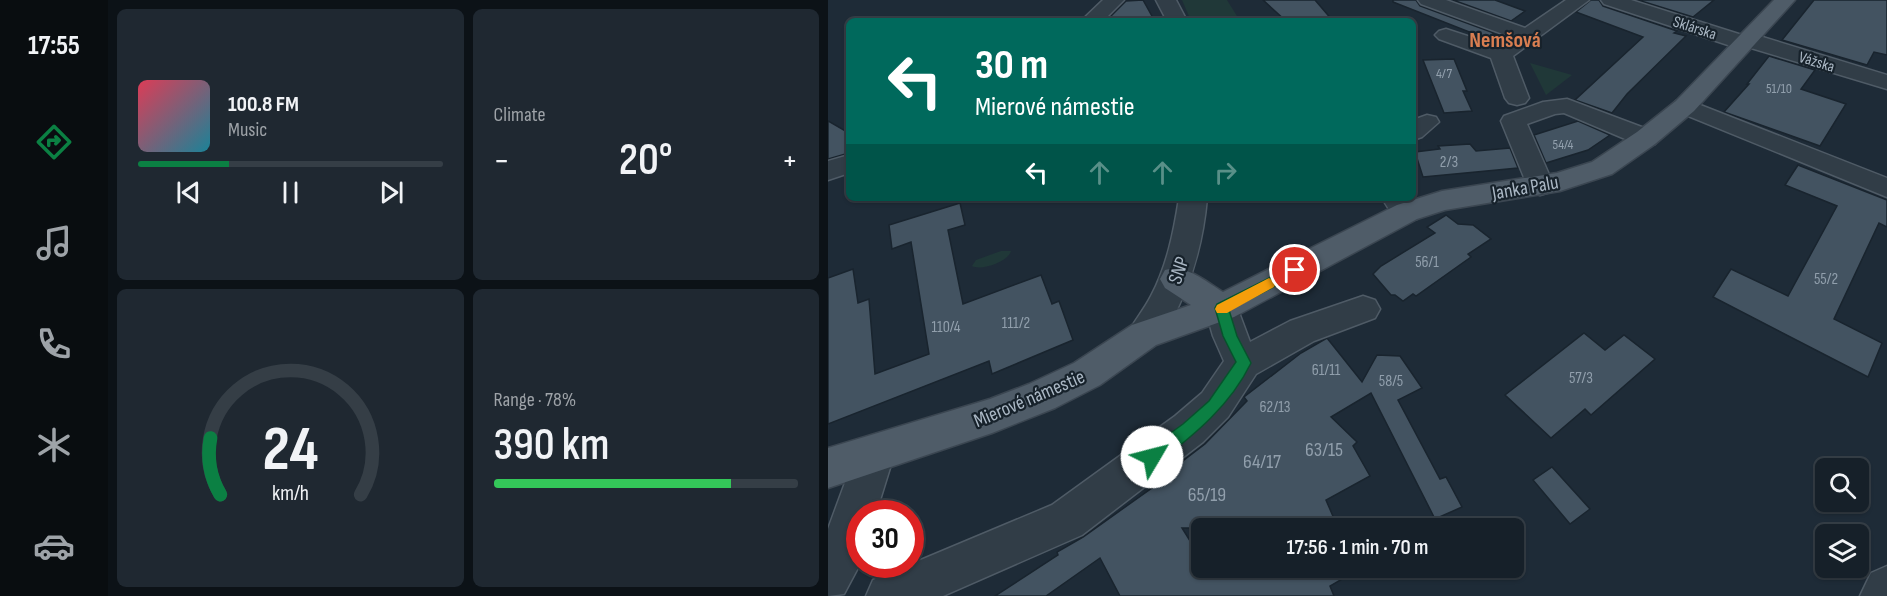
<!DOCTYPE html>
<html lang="en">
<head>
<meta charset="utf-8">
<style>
	body { margin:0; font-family:"Sofia Sans Condensed",sans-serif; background:#1f2831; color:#f1f3f6; height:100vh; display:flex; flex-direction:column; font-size:22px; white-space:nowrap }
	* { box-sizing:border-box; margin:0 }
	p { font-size:20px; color:#9ea3a8 }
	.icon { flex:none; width:33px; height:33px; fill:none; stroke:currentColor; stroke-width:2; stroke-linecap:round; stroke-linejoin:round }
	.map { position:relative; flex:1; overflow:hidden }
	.drawer { display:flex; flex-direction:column; gap:9px; padding:9px; background:#0c1217; width:720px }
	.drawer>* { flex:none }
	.top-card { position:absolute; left:18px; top:18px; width:570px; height:183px; border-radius:9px; box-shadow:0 2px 4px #0004,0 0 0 2px #353e46; background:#00695c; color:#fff; overflow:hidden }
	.controls { position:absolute; left:987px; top:458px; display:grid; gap:12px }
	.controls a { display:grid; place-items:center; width:54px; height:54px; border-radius:9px; background:#162029; box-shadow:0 2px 4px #0004,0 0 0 2px #353e46; font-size:30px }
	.speed { position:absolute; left:18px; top:500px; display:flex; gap:12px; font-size:30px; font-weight:700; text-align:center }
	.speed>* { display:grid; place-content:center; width:78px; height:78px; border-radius:50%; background:#162029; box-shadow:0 2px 4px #0004,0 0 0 2px #353e46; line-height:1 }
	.speed .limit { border:9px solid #d22; background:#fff; color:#111 }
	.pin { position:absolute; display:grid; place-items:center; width:51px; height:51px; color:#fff; margin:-26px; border:3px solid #fff; border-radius:50%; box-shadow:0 2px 6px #0007 }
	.me { position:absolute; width:66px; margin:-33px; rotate:53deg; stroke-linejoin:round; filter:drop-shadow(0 0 4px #0008) }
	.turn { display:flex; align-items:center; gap:21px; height:126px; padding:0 30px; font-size:27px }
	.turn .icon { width:78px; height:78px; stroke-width:2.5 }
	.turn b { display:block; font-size:42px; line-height:51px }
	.lanes { display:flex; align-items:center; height:57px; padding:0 30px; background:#0003; justify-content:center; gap:30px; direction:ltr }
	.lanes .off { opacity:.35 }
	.big { font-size:45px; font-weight:600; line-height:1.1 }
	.drawer .card { flex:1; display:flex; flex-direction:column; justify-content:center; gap:9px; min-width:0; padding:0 21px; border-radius:9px; background:#1f2831 }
	.drawer .dial { align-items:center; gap:0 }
	.dial svg { height:156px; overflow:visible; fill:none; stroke:#353e46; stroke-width:7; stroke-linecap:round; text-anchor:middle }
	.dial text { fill:#f1f3f6; stroke:none }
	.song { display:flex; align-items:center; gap:18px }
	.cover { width:72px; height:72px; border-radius:9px; background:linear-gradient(135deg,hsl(350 70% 55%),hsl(190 70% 35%)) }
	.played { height:6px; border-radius:3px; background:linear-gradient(90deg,#0b8043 30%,#353e46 30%) }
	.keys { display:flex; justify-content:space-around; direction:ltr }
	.heat { display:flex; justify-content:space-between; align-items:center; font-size:33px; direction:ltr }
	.charge { height:9px; border-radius:4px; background:linear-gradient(90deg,#34c759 78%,#353e46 0) }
	.drawer .tiles { flex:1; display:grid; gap:9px; grid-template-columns:repeat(2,1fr) }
	.trip { position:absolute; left:363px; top:518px; width:333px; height:60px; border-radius:9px; background:#162029; box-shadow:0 2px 4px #0004,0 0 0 2px #353e46; font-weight:600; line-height:60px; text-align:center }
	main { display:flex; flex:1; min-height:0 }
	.tabs { display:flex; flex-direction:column; width:108px; justify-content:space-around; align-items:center; background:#090d10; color:#9ea3a8 }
	.tabs .icon { width:42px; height:42px }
	.tabs .active { color:#0b8043 }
	.tabs b { font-size:27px; color:#f1f3f6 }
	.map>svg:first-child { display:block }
	.green { fill:#203838 }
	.building { fill:#435361; stroke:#19242e; stroke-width:1.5 }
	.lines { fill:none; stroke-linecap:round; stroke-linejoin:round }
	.minor-casing { stroke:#4f5b66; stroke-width:3 }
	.major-casing { stroke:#3b4651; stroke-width:3 }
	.minor { fill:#313d47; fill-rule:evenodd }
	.major { fill:#4f5c68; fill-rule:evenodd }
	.route { fill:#0b8043; stroke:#07532c; stroke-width:1.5 }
	.slow { fill:#f59e0b }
	.labels { text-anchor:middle; stroke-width:4.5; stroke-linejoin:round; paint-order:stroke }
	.far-number-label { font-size:14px; fill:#919fac }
	.far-street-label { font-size:16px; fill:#abb8c5; stroke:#17222b }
	.number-label { font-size:16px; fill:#919fac }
	.street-label { font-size:20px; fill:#abb8c5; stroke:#17222b }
	.near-number-label { font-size:20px; fill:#919fac }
	.far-district-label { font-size:22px; font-weight:bold; fill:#d97e51; stroke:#17222b }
</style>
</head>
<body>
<main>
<nav class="tabs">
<b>17:55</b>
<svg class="icon active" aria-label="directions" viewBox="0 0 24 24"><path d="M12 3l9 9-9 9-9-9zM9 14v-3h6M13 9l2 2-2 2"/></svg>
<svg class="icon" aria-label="music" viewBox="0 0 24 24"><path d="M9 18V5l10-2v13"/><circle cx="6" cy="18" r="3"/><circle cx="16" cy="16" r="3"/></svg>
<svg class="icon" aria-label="phone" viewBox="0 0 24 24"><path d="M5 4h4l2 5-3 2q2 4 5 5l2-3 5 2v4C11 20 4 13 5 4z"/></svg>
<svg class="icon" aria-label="climate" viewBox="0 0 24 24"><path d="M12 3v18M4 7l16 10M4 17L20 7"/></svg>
<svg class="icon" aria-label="car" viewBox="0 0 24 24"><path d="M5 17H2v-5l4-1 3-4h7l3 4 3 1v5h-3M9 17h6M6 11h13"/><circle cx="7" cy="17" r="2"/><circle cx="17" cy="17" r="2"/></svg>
</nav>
<section class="drawer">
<div class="tiles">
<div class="card">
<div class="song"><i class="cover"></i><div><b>100.8 FM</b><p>Music</p></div></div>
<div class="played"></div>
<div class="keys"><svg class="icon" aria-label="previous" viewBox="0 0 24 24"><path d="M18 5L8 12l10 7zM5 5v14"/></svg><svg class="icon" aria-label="pause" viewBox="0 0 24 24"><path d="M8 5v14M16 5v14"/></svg><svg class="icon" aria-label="next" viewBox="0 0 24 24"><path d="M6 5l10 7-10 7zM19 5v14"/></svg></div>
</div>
<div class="card"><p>Climate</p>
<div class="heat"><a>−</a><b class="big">20°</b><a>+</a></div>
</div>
<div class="card dial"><svg viewBox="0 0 100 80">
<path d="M14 69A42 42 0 1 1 86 69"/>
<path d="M14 69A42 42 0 0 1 9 40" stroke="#0b8043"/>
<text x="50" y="56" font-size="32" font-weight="700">24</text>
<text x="50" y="72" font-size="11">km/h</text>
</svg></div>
<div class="card"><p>Range · 78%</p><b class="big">390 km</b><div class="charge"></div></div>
</div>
</section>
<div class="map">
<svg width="1059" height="596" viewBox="0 0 1059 596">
	<rect width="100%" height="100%" fill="#1e2b37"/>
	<g class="green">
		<path d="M354,0H399L412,21H363Z"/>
		<path d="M702,63L744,75L718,95Z"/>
		<path d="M173,251H183C180,262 153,271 144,266L148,260Z"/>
	</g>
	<g class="building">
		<path d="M315,0L325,18L310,21H278L298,1Z"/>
		<path d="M435,0H487L505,21H458Z"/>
		<path d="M565,0H588L592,6L666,33L659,39L565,2Z"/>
		<path d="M625,0H667L697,11L683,21Z"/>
		<path d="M763,0H771L775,6L849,31L846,33L858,36L799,94L784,113L747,100L815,37L748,12Z"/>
		<path d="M810,0H886L865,17Z"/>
		<path d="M986,0H1059V55L1046,52L1039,65L954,40Z"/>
		<path d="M941,56L987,70L973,89L1018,104L992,146L896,112L921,84H919Z"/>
		<path d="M626,59L639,91H635L644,111L616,113L595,60Z"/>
		<path d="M0,121L21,133V153L0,159Z"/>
		<path d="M750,121L782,135L760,150L718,163L706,135Z"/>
		<path d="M642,144L648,151L682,148L690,168L595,177L587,152L612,149L610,146Z"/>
		<path d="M970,165L1059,200V227L1051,223L1006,319L1054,343L1040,377L885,297L903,269L960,296L1009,206L957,185Z"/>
		<path d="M132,203L137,225L120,230L135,304L213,275L224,304L231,301L245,340L164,374L161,361L0,424V278L25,269L30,303L41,299L47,374L101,354L83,242L64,249L61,225Z"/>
		<path d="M618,215L630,224L645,225L663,239L640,254L643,257L588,296L585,294L575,301L567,295H563L545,274L553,266L607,233L599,227Z"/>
		<path d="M756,333L777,350L796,335L827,359L763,415L757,409L723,438L677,395Z"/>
		<path d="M499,338L534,382L549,355L572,356L594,388L570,400L612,479L618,477L634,507L607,519L543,393L503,417L529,442L525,446L542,476L498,500L510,528H354L374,560V567H535L502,586L506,596H292L272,558L218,596H167L230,555L229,552L255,537L345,473L343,470L377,444L419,401L416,397L473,353Z"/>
		<path d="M724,467L762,509L742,524L705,480Z"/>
	</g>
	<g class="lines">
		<defs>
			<g id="minor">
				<path d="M275,0H296L275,21H253Z"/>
				<path d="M328,0H348L359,21H339Z"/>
				<path d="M590,0H618L697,28L738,0H761L685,56L701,98L697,103L689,105L681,103L677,98L663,58L611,39L607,35L611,31L618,29L670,46L683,37L593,4Z"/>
				<path d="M773,0H803L914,35H928L1059,75V89L923,48H909L776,4Z"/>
				<path d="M739,99L827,132L831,138L827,144L818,146L809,144L736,113L727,114L699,124L726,186L722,192L712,195L702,192L673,121L676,116L715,102Z"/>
				<path d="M857,99L1059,178V197L848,111L845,106L848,101Z"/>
				<path d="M599,115L608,117L611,122L594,137L585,140V120Z"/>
				<path d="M21,155V173L0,180V161Z"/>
				<path d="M351,198H379C375,243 364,283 342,323C338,330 333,342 326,346C318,350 312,348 304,345L299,335C306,321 316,310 323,296C339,266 346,231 351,198Z"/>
				<path d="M554,198H584L594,212L589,219C568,225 564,214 554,198Z"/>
				<path d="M394,295L406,299L422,342L462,321L535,296L547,300L552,309L547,318L486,341L428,374L400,417L375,442L254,535L115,596H38L45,580L224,505L347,416L374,393L396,361L385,336L377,308L382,299Z"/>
				<path d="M46,436L60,442L66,455L48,513H32V564L16,594L0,596V529L32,442Z"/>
				<path d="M1059,566V596H1032L1043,573Z"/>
			</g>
			<path id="major" d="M946,0H967L866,111L827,144L784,174L732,191L617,210L589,219L406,317L328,345L272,385L227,408L164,433L0,488V448L162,399L201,384L246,363L304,325L363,305L337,288L332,279L337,270C358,264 377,281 395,292L569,205L614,191L729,173L764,162L809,132L848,101Z"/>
		</defs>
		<use href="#minor" class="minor-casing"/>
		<use href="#major" class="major-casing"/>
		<use href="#minor" class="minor"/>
		<use href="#major" class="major"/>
	</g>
	<path class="route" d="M467,265L474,270L472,273L401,310L409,336L423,363C402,406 367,434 330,463L324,465L318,463L315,457L318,451L355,424L381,401L408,362L395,336L387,308L389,304Z"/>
	<path class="slow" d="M441,278L448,283L446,287L399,313H389L387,309L389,305Z"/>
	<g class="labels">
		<g class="far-number-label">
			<text x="616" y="78">4/7</text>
			<text x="951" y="93">51/10</text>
			<text x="735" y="149">54/4</text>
		</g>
		<g class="far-street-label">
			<text transform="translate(867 27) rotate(18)" y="6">Sklárska</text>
			<text transform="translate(989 61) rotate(17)" y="6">Vážska</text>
		</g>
		<g class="number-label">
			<text x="621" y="167">2/3</text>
			<text x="599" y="267">56/1</text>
			<text x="998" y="284">55/2</text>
			<text x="188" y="328">111/2</text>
			<text x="118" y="332">110/4</text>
			<text x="498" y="375">61/11</text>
			<text x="753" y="383">57/3</text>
			<text x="563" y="386">58/5</text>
			<text x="447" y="412">62/13</text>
		</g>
		<g class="street-label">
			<text transform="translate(697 187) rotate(-10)" y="7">Janka Palu</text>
			<text transform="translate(350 270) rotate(-71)" y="7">SNP</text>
			<text transform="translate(201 398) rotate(-23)" y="7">Mierové námestie</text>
		</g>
		<g class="near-number-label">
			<text x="496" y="456">63/15</text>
			<text x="434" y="468">64/17</text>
			<text x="379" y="501">65/19</text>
		</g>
		<g class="far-district-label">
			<text x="677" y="47">Nemšová</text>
		</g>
	</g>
</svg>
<div class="controls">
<a><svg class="icon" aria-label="search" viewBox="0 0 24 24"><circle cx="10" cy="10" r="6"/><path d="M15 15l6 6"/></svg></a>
<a><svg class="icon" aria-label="layers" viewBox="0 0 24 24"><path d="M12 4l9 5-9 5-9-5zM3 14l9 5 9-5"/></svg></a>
</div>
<div class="speed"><div class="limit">30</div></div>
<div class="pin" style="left:467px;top:270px;background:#d93025"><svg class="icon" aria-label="arrive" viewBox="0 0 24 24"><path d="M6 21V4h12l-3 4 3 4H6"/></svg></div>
<svg class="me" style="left:324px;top:457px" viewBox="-20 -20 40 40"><circle r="19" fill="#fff"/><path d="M0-13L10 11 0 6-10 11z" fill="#0b8043"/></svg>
<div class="trip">17:56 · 1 min · 70 m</div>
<div class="top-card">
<div class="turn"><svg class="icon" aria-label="left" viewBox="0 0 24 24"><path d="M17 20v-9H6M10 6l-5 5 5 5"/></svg><div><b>30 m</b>Mierové námestie</div></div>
<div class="lanes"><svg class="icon" aria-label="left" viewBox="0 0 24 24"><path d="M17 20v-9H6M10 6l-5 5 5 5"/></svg><svg class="icon off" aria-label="ahead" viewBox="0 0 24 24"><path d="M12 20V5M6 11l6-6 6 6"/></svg><svg class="icon off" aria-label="ahead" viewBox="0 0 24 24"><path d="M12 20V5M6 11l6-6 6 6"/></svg><svg class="icon off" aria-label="right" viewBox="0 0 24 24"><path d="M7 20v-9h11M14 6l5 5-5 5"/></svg></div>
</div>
</div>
</main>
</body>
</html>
